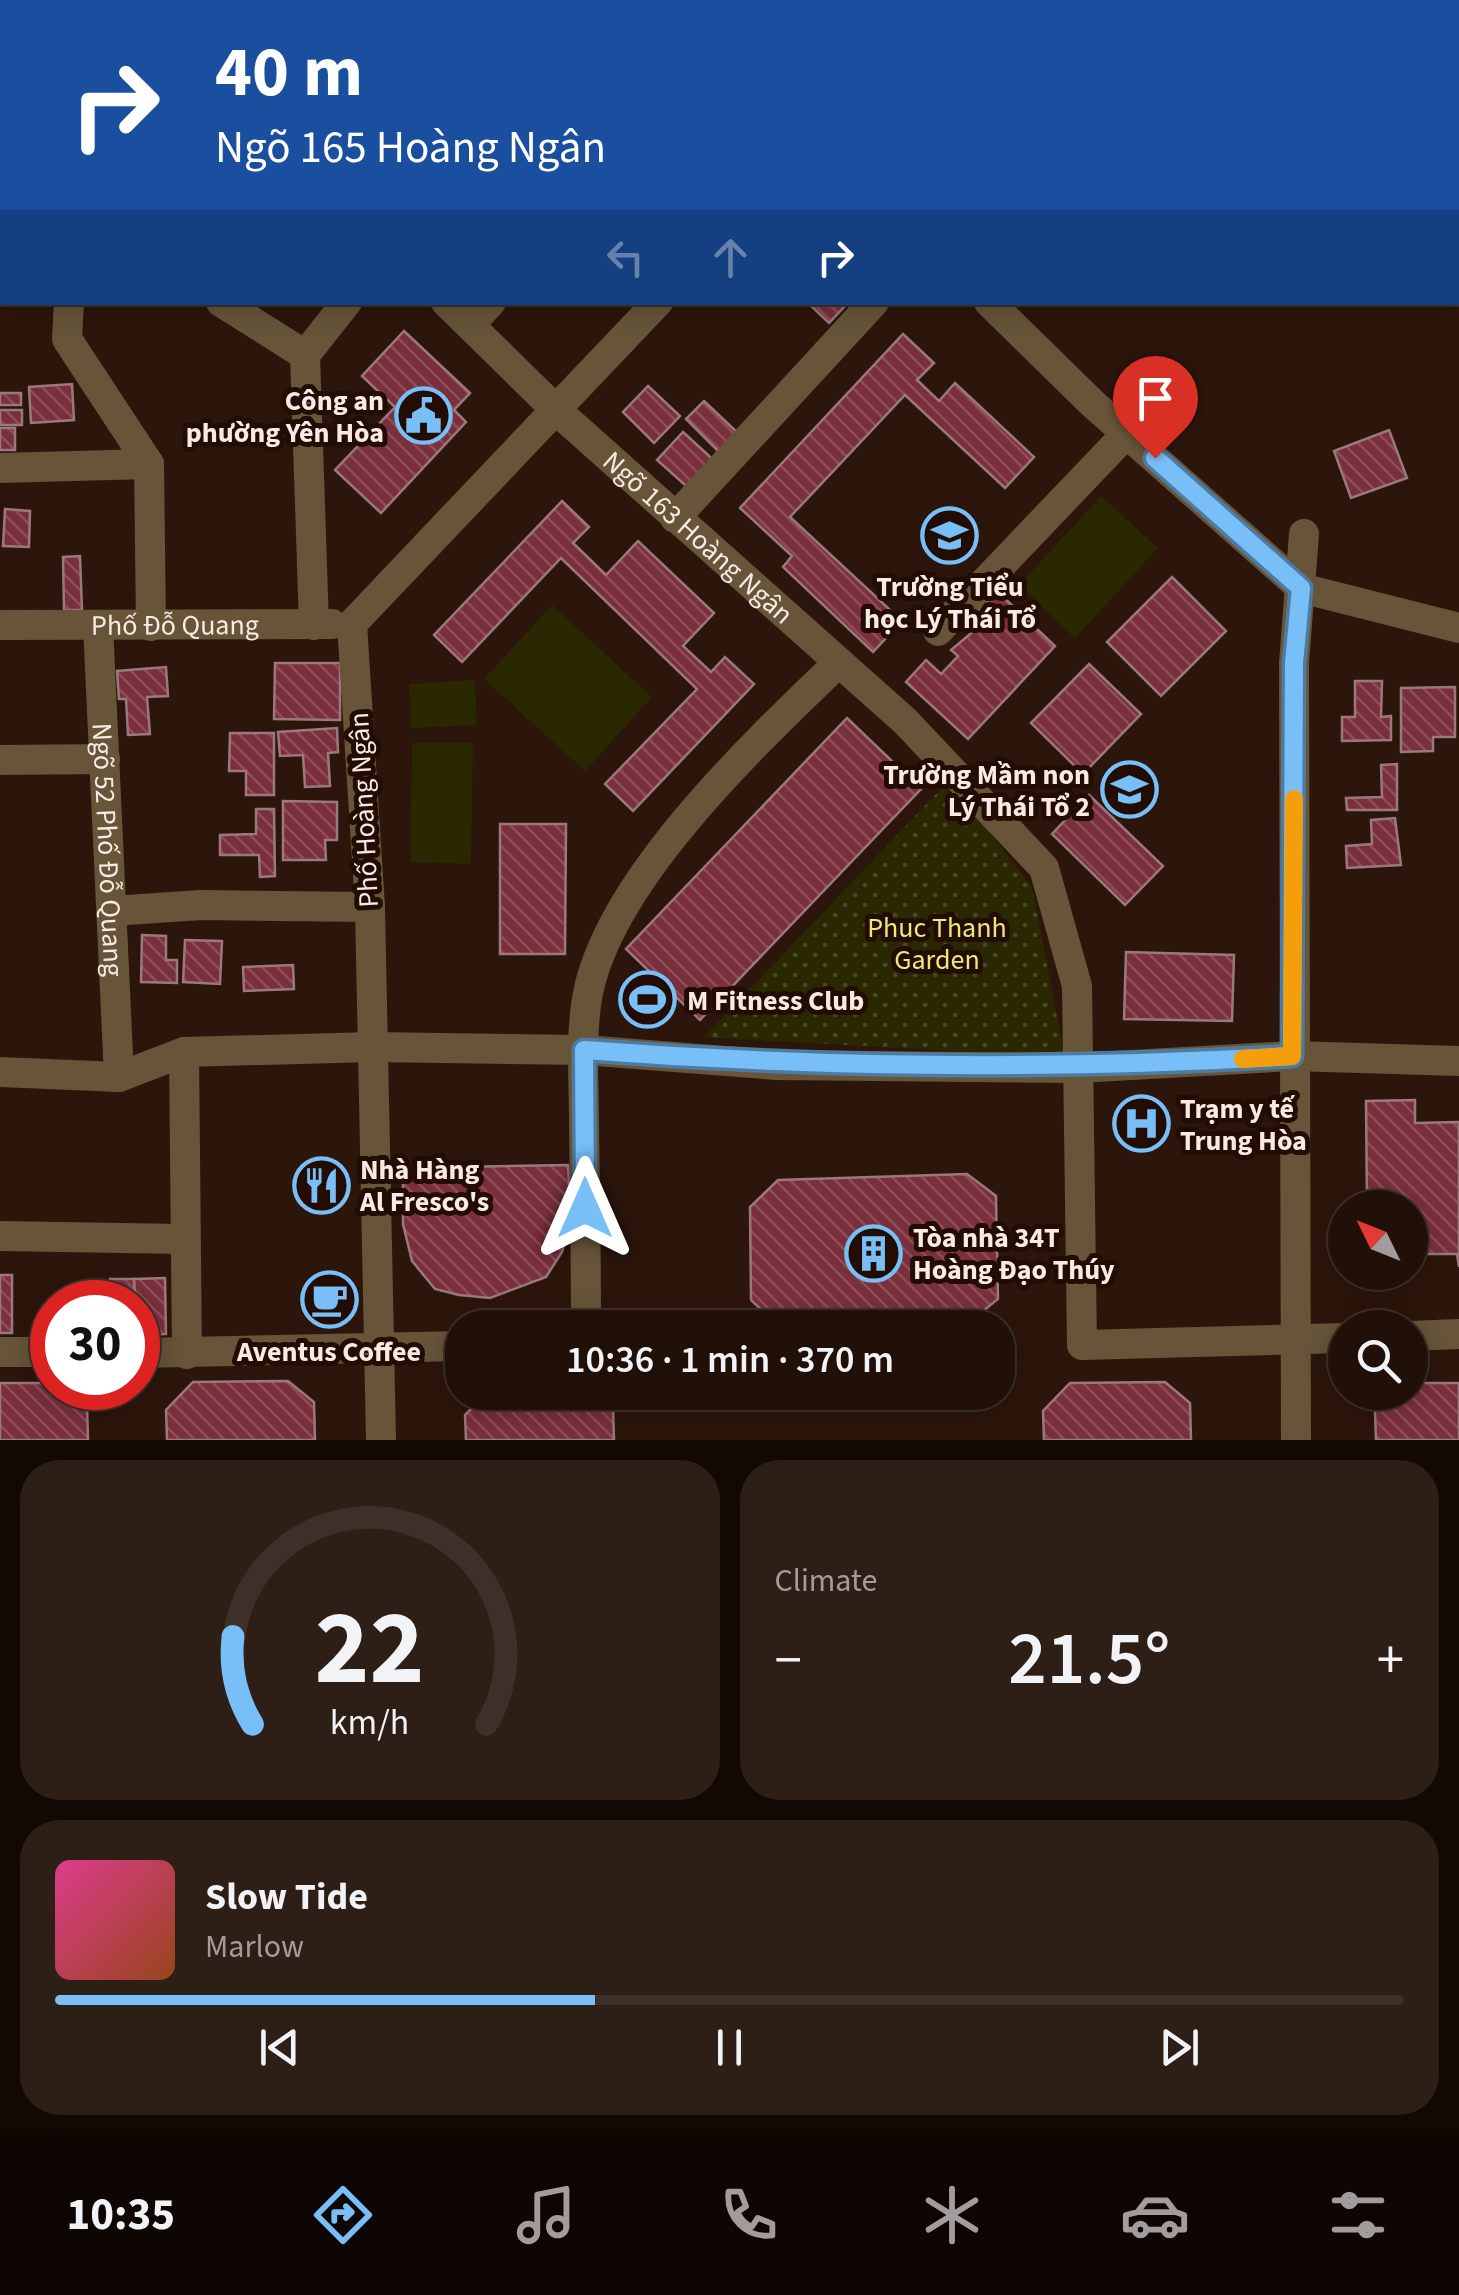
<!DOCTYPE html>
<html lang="en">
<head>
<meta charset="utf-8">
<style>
	body { margin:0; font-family:"Source Sans 3",sans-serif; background:#2d1e16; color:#f1f3f6; height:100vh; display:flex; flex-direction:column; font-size:38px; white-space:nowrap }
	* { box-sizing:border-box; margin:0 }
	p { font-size:32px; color:#a29d9c }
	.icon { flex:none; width:55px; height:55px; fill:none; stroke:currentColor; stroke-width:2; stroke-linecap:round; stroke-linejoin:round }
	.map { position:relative; height:1440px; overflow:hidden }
	.details { display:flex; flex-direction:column; gap:20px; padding:20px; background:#120904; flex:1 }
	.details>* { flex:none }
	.top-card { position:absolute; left:0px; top:0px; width:1460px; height:305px; box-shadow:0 5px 25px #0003,0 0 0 2px #3e3029; background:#1a4fa0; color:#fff; overflow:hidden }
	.needle { width:65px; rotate:313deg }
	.controls { position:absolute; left:1328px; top:1190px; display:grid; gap:20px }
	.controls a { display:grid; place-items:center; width:100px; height:100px; border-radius:50%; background:#211008; box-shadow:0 5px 25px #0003,0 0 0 2px #3e3029; font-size:50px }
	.speed { position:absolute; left:30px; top:1280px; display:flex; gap:20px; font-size:50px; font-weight:700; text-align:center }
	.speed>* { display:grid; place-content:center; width:130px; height:130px; border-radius:50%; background:#211008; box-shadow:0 5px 25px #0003,0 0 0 2px #3e3029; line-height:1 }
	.speed .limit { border:15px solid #d22; background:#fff; color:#111 }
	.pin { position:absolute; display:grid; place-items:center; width:85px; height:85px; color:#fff; margin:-102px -42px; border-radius:50% 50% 50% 0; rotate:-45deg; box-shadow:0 0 10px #0007 }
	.pin .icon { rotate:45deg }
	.me { position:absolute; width:110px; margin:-55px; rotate:0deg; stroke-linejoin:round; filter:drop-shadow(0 0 8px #0008) }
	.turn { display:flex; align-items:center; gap:35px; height:210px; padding:0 50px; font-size:45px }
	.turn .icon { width:130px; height:130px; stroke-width:2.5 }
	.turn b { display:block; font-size:70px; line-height:85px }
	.lanes { display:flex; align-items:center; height:95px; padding:0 50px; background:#0003; justify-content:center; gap:50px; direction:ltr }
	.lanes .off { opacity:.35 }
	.big { font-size:75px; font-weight:600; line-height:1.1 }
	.details .widget { flex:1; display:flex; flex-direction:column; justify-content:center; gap:15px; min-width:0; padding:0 35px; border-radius:40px; background:#2d1e16 }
	.details .dial { align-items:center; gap:0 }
	.dial svg { height:260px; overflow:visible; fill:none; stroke:#3e3029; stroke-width:7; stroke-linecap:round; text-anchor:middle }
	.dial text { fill:#f1f3f6; stroke:none }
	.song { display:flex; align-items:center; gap:30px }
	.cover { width:120px; height:120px; border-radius:15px; background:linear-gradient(135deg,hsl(330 70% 55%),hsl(20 70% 35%)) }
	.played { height:10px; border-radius:5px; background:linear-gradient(90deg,#78bff7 40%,#3e3029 40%) }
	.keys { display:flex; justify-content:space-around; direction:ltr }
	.heat { display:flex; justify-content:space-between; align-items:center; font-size:55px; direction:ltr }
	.details .tiles { flex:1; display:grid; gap:20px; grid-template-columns:1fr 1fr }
	.widget:last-child { grid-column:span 2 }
	.trip { position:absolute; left:445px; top:1310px; width:570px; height:100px; border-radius:40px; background:#211008; box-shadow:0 5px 25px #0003,0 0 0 2px #3e3029; font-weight:600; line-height:100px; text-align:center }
	.dock { display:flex; height:160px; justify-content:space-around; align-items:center; background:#0d0603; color:#a29d9c }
	.dock .icon { width:70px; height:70px }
	.dock .selected { color:#78bff7 }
	.dock b { font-size:45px; color:#f1f3f6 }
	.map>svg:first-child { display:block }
	.grass { fill:#292801 }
	.garden { fill:url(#garden-dots) }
	.building { fill:url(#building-back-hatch); stroke:#9a787c; stroke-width:2.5 }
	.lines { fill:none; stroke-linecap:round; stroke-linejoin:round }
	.minor { stroke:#675439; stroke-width:30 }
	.route-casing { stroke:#4e7ca1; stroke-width:25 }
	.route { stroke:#78bff7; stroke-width:18 }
	.slow { stroke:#f59e0b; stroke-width:18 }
	.labels { text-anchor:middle; stroke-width:10; stroke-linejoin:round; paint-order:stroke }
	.poi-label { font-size:28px; font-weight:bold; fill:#fbeae3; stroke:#220c04; text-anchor:start }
	.street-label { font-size:28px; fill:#fbeae3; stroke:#220c04 }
	.park-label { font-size:28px; fill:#ebe978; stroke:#220c04 }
</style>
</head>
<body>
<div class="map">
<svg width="1459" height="1440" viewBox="0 0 1459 1440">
	<defs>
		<pattern id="garden-dots" width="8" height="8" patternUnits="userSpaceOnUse" patternTransform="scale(2.5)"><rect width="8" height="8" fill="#292801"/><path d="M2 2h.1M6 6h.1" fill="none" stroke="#494726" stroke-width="1.8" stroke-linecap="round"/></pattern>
		<pattern id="building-back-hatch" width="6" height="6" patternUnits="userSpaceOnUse" patternTransform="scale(2.5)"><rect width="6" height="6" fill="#7a2f3d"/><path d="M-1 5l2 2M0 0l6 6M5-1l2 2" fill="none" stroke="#8e4d59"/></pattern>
	</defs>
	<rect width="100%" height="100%" fill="#2c150b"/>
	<g class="grass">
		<path d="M1101,496L1158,548L1075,638L1019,585Z"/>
		<path d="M552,605L652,697L585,771L484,679Z"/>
		<path d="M475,680L477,725L411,728L409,684Z"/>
		<path d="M412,743H473L471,864L410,862Z"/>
	</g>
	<path class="garden" d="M943,787L979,819L1032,887L1065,1057L704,1037Z"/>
	<g class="building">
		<path d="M421,0H539L542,2H423Z"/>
		<path d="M1367,0H1459V145L1458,2Z"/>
		<path d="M807,302H839L844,307L829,323Z"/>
		<path d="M404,331L470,393L454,410L466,422L381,513L335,470L395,407L362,376Z"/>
		<path d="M903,334L934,363L917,380L939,401L955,383L1034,457L1005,488L905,395L790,517L902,621L873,652L783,567L792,556L740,508Z"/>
		<path d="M72,384L74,420L31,423L29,387Z"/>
		<path d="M648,386L680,416L654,443L623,412Z"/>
		<rect x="0" y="393" width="21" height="12"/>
		<path d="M704,401L740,435L721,454L686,419Z"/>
		<rect x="0" y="410" width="22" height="15"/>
		<rect x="0" y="428" width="15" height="22"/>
		<path d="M1389,430L1407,478L1351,498L1334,451Z"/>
		<path d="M683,432L719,465L694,493L657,460Z"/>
		<path d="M562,501L589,527L573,543L606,575L638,541L714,613L683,646L711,672L725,657L754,684L633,811L605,784L697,689L561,558L462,662L434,635Z"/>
		<path d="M5,509L30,511L29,547L3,546Z"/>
		<path d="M80,556L82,610H64L63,557Z"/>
		<path d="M1172,577L1226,631L1161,696L1107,642Z"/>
		<path d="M997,591L1055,646L968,739L906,682L926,660L941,674L958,656L951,650L988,619L978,610Z"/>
		<path d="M275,663H340V720L274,719Z"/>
		<path d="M1089,664L1141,714L1083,774L1031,723Z"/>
		<path d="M166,667L168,696L147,697L150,734L128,735L126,699H119L117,671Z"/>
		<path d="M1355,681H1382L1381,717L1391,716V740L1342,741V717H1355Z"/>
		<path d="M1455,687V737H1433V751L1401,752V688Z"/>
		<path d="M847,718L921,789L700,1020L626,949Z"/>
		<path d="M337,728L338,752L328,753L330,786L305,787L303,755L280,756L278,732Z"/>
		<path d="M230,733H274V795H246V771H229Z"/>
		<path d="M1397,764V810H1347L1346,798L1382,797L1381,765Z"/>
		<path d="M1089,795L1163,866L1125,905L1052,834Z"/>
		<path d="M283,801L337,802V840H325L326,860H283Z"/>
		<path d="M256,809H274L275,876L260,877L259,855H220V835L256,834Z"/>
		<path d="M1395,818L1401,865L1347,868L1346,846L1372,844L1371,820Z"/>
		<path d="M500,824H566L565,954H500Z"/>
		<path d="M142,935L166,936V960H177V983L141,982Z"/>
		<path d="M185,940L222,941L220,984L183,982Z"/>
		<path d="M1126,952L1234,955L1232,1021L1124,1019Z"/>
		<path d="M293,965L294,989L244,991L243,967Z"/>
		<path d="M1415,1100V1123L1459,1122V1267L1457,1254H1410V1208H1356L1367,1206L1366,1101Z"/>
		<path d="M568,1165L571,1220L562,1252L546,1277L490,1298L459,1295L435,1289L412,1261L403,1224V1168Z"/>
		<path d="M967,1174L996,1196L998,1299L967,1324L780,1328L751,1300L750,1207L778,1180Z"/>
		<rect x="0" y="1275" width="12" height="58"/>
		<path d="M165,1278L166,1334L138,1335L134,1279Z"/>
		<rect x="110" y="1279" width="24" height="23"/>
		<path d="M288,1381L314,1402L315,1440H167L166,1410L193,1382Z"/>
		<path d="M1165,1382L1190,1403L1191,1440H1044L1043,1411L1070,1383Z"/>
		<path d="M0,1383H52V1388H67L87,1404L88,1440H0Z"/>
		<path d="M1410,1383H1459V1440H1376L1375,1411L1393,1392H1410Z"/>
		<path d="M488,1392H594L613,1408L614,1440H466L465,1415Z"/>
	</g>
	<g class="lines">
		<g class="minor">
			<path d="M339,0L341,2"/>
			<path d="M645,0L648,2"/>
			<path d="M1112,0L1113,2"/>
			<path d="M1189,0L1190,2"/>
			<path d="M1341,0V2"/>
			<path d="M72,2V0"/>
			<path d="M792,2L794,0"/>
			<path d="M934,2L936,0"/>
			<path d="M0,151H2"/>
			<path d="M1458,212H1459"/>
			<path d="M69,302L67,339L149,464L151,626"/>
			<path d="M221,302L305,355L314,625"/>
			<path id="s1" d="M446,302L556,410L905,721L1044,868L1077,986L1082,1345L1345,1338"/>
			<path d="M989,302L1092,403L1301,588L1459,628"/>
			<path d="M470,325L491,302"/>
			<path d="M305,355L347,302"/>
			<path d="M0,468L149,464"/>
			<path d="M675,518L874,302"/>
			<path id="s2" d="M0,625L332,624"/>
			<path id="s3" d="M98,625L119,1077"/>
			<path d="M938,631L1127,433"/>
			<path d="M0,760L105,759"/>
			<path d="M112,911L201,905L370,907"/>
			<path d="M184,1052L187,1354"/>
			<path d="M0,1072L119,1077L184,1052L373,1047L584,1050L776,1065L1078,1068L1292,1056L1459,1061"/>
			<path d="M0,1236L183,1239"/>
			<path d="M586,1328C586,1259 585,1191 584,1122C584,1080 580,1035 588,993C611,878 755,743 838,663"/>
			<path d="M1410,1336L1459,1334"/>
			<path d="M0,1352H52"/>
			<path d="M138,1353L462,1346"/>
			<path d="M381,1440L370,907L352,624L658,302"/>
			<path d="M1296,1440L1294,663L1304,534"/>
		</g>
	</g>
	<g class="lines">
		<defs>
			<path id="route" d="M585,1208L584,1050C821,1068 1055,1070 1292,1056L1294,663L1301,588L1155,458"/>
		</defs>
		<use href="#route" class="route-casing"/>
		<use href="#route" class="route"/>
		<path class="slow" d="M1243,1059L1292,1056L1294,799"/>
	</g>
	<defs>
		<symbol id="civic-ring" viewBox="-11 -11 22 22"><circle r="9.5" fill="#220c04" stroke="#78bff7" stroke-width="1.5"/><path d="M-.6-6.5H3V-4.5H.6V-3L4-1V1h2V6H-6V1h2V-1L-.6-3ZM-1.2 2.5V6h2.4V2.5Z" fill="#78bff7"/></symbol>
		<symbol id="school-ring" viewBox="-11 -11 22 22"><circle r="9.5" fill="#220c04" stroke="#78bff7" stroke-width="1.5"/><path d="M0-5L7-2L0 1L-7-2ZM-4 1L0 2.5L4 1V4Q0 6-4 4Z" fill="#78bff7"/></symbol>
		<symbol id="stadium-ring" viewBox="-11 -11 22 22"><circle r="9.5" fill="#220c04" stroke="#78bff7" stroke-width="1.5"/><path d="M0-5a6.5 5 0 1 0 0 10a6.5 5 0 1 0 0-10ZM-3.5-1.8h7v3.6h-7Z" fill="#78bff7"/></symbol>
		<symbol id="hospital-ring" viewBox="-11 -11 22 22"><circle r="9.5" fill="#220c04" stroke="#78bff7" stroke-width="1.5"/><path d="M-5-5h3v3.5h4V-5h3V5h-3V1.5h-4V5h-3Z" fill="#78bff7"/></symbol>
		<symbol id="restaurant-ring" viewBox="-11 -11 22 22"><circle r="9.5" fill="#220c04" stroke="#78bff7" stroke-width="1.5"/><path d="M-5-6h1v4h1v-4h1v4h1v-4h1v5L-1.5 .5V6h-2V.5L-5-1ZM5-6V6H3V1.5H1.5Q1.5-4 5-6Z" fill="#78bff7"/></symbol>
		<symbol id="building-ring" viewBox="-11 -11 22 22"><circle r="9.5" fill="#220c04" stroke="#78bff7" stroke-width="1.5"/><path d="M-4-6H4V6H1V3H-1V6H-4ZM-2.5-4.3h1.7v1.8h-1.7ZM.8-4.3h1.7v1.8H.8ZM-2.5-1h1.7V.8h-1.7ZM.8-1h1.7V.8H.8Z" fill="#78bff7"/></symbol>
		<symbol id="cafe-ring" viewBox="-11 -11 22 22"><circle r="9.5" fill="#220c04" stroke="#78bff7" stroke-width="1.5"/><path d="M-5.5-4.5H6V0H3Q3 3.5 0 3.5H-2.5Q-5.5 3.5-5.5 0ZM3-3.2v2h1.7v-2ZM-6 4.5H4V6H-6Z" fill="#78bff7"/></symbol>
	</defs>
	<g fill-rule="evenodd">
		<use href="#civic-ring" x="392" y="384" width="63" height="63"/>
		<use href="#school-ring" x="918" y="504" width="63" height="63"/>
		<use href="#school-ring" x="1098" y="758" width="63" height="63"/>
		<use href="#stadium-ring" x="616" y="968" width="63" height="63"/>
		<use href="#hospital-ring" x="1110" y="1092" width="63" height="63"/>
		<use href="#restaurant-ring" x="290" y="1154" width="63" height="63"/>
		<use href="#building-ring" x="842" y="1222" width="63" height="63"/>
		<use href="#cafe-ring" x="298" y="1268" width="63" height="63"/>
	</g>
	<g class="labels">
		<g class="poi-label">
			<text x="384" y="410" text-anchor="end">Công an<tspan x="384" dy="32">phường Yên Hòa</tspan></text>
			<text x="950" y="596" text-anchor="middle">Trường Tiểu<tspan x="950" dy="32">học Lý Thái Tổ</tspan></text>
			<text x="1090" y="784" text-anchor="end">Trường Mầm non<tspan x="1090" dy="32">Lý Thái Tổ 2</tspan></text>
			<text x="687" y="1010">M Fitness Club</text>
			<text x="1180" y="1118">Trạm y tế<tspan x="1180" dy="32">Trung Hòa</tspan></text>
			<text x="360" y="1179">Nhà Hàng<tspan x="360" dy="32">Al Fresco's</tspan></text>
			<text x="913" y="1247">Tòa nhà 34T<tspan x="913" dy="32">Hoàng Đạo Thúy</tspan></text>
			<text x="329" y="1361" text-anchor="middle">Aventus Coffee</text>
		</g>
		<g class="street-label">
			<text dy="10" stroke="none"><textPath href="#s1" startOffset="345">Ngõ 163 Hoàng Ngân</textPath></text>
			<text dy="10" stroke="none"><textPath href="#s2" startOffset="175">Phố Đỗ Quang</textPath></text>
			<text transform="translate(363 810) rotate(-93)" y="10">Phố Hoàng Ngân</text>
			<text dy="10" stroke="none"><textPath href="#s3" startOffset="225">Ngõ 52 Phố Đỗ Quang</textPath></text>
		</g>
		<g class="park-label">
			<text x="937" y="937">Phuc Thanh<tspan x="937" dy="32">Garden</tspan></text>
		</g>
	</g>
</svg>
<div class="controls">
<a><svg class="needle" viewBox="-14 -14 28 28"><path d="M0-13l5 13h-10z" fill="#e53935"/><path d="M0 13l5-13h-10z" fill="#a29d9c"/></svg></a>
<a><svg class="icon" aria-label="search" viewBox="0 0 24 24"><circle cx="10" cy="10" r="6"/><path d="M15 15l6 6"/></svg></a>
</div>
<div class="speed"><div class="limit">30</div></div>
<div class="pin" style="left:1155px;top:458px;background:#d93025"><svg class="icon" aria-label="arrive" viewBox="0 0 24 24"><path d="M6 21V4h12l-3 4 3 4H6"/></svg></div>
<svg class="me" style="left:585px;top:1208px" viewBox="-20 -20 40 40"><path d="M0-17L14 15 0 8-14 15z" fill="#78bff7" stroke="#fff" stroke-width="4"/></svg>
<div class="trip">10:36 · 1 min · 370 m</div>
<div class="top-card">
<div class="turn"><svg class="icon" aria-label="right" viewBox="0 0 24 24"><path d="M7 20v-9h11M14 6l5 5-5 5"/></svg><div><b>40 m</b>Ngõ 165 Hoàng Ngân</div></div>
<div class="lanes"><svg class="icon off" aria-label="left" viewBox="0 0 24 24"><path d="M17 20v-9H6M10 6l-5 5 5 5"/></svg><svg class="icon off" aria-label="ahead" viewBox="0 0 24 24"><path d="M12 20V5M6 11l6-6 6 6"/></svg><svg class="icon" aria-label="right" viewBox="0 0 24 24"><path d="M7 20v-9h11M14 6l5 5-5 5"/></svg></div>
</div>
</div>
<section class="details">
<div class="tiles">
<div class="widget dial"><svg viewBox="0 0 100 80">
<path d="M14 69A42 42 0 1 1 86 69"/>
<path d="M14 69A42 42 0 0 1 8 42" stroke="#78bff7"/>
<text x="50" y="56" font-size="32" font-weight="700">22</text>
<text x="50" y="72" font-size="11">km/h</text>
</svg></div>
<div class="widget"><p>Climate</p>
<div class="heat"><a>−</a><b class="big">21.5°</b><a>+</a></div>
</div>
<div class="widget">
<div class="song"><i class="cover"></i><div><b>Slow Tide</b><p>Marlow</p></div></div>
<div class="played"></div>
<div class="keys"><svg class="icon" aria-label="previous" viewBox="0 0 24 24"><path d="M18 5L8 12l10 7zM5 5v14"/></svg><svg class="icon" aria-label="pause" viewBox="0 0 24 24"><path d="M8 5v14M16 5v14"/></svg><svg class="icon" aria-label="next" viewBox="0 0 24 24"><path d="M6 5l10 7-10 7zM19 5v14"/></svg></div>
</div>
</div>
</section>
<nav class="dock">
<b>10:35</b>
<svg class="icon selected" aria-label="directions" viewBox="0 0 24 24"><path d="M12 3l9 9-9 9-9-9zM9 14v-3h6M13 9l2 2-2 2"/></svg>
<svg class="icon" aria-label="music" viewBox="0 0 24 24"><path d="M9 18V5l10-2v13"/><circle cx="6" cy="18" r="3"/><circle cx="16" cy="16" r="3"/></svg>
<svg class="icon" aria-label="phone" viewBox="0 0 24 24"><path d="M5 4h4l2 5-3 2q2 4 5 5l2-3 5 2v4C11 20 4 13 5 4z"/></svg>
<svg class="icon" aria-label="climate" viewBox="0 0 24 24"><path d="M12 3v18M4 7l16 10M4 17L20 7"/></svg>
<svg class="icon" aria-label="car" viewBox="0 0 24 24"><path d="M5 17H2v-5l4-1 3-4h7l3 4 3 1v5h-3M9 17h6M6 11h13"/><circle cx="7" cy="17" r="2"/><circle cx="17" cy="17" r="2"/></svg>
<svg class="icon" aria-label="filters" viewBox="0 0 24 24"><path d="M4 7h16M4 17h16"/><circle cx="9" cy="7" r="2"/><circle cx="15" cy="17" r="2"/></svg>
</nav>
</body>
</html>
